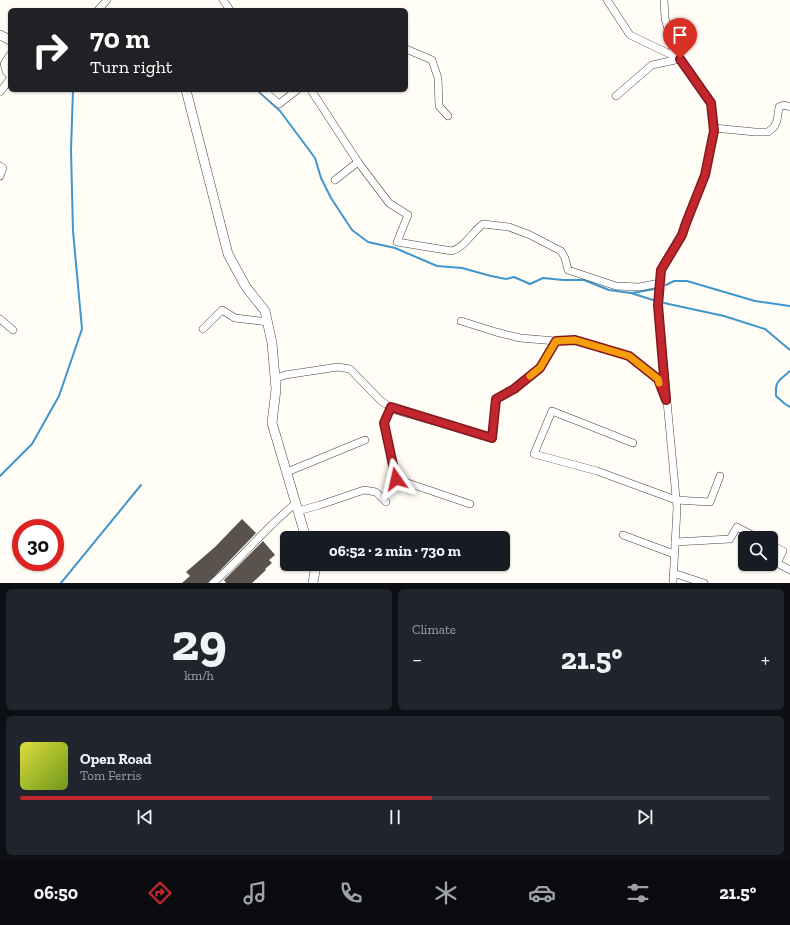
<!DOCTYPE html>
<html lang="en">
<head>
<meta charset="utf-8">
<style>
	body { margin:0; font-family:"Zilla Slab",serif; background:#20242c; color:#f1f3f6; height:100vh; display:flex; flex-direction:column; font-size:15px; white-space:nowrap }
	* { box-sizing:border-box; margin:0 }
	p { font-size:13px; color:#9ea1a6 }
	.icon { flex:none; width:22px; height:22px; fill:none; stroke:currentColor; stroke-width:2; stroke-linecap:round; stroke-linejoin:round }
	.map { position:relative; height:583px; overflow:hidden }
	.details { display:flex; flex-direction:column; gap:6px; padding:6px; background:#0d0f14; flex:1 }
	.details>* { flex:none }
	.guide { position:absolute; left:8px; top:8px; width:400px; height:84px; border-radius:6px; box-shadow:0 1px 3px #0004; background:#202124; color:#fff; overflow:hidden }
	.fabs { position:absolute; left:738px; top:531px; display:grid; gap:8px }
	.fabs a { display:grid; place-items:center; width:40px; height:40px; border-radius:6px; background:#171b24; box-shadow:0 1px 3px #0004; font-size:20px }
	.speed { position:absolute; left:12px; top:519px; display:flex; gap:8px; font-size:20px; font-weight:700; text-align:center }
	.speed>* { display:grid; place-content:center; width:52px; height:52px; border-radius:50%; background:#171b24; box-shadow:0 1px 3px #0004; line-height:1 }
	.speed .limit { border:6px solid #d22; background:#fff; color:#111 }
	.pin { position:absolute; display:grid; place-items:center; width:34px; height:34px; color:#fff; margin:-41px -17px; border-radius:50% 50% 50% 0; rotate:-45deg; box-shadow:0 0 4px #0007 }
	.pin .icon { rotate:45deg }
	.me { position:absolute; width:44px; margin:-22px; rotate:349deg; stroke-linejoin:round; filter:drop-shadow(0 0 3px #0008) }
	.turn { display:flex; align-items:center; gap:14px; height:84px; padding:0 16px; font-size:18px }
	.turn .icon { width:52px; height:52px; stroke-width:2.5 }
	.turn b { display:block; font-size:28px; line-height:34px }
	.big { font-size:30px; font-weight:700; line-height:1.1 }
	.details .card { flex:1; display:flex; flex-direction:column; justify-content:center; gap:6px; min-width:0; padding:0 14px; border-radius:6px; background:#20242c }
	.details .dial { align-items:center; gap:0 }
	.dial b { font-size:52px; line-height:1 }
	.song { display:flex; align-items:center; gap:12px }
	.cover { width:48px; height:48px; border-radius:6px; background:linear-gradient(135deg,hsl(60 70% 55%),hsl(80 70% 35%)) }
	.played { height:4px; border-radius:2px; background:linear-gradient(90deg,#c4262e 55%,#363941 55%) }
	.keys { display:flex; justify-content:space-around; direction:ltr }
	.heat { display:flex; justify-content:space-between; align-items:center; font-size:22px; direction:ltr }
	.details .tiles { flex:1; display:grid; gap:6px; grid-template-columns:1fr 1fr }
	.card:last-child { grid-column:span 2 }
	.trip { position:absolute; left:280px; top:531px; width:230px; height:40px; border-radius:6px; background:#171b24; box-shadow:0 1px 3px #0004; font-weight:700; line-height:40px; text-align:center }
	.dock { display:flex; height:64px; justify-content:space-around; align-items:center; background:#090b0e; color:#9ea1a6 }
	.dock .icon { width:28px; height:28px }
	.dock .active { color:#c4262e }
	.dock b { font-size:18px; color:#f1f3f6 }
	.map>svg:first-child { display:block }
	.lines { fill:none; stroke-linecap:round; stroke-linejoin:round }
	.stream { stroke:#3f96cf; stroke-width:2 }
	.building { fill:#5a524d }
	.minor-casing { stroke:#444; stroke-width:8 }
	.tertiary-casing { stroke:#444; stroke-width:10 }
	.minor { stroke:#fff; stroke-width:7 }
	.tertiary { stroke:#fff; stroke-width:9 }
	.route-casing { stroke:#7f191e; stroke-width:10 }
	.route { stroke:#c4262e; stroke-width:7 }
	.slow { stroke:#f59e0b; stroke-width:7 }
</style>
</head>
<body>
<div class="map">
<svg width="790" height="583" viewBox="0 0 790 583">
	<rect width="100%" height="100%" fill="#fffdf5"/>
	<g class="lines">
		<g class="stream">
			<path d="M257,90L280,111L315,158L321,178L331,198L352,230L368,242L395,248L437,266L462,268L491,276L506,279L514,277L530,284L543,278L563,280H584L609,290L631,293L653,300"/>
			<path d="M666,285L674,281H687L755,301L790,306"/>
			<path d="M632,293L655,289"/>
			<path d="M664,303L724,316L765,329L790,350"/>
			<path d="M790,371C779,381 775,380 776,396L785,404L790,407"/>
			<path d="M0,476L32,444L59,396L82,329L73,231L71,150L73,90"/>
			<path d="M61,583L141,485"/>
		</g>
	</g>
	<g class="building">
		<path d="M242,519L256,533L208,583H182L190,576L186,572L215,547Z"/>
		<path d="M263,541L275,555L269,560L272,563L265,569L266,570L252,583H226L224,580Z"/>
	</g>
	<g class="lines">
		<defs>
			<g id="minor">
				<path d="M223,0L230,10"/>
				<path d="M607,0L630,35L678,58"/>
				<path d="M664,0L665,18L673,49L711,103L714,131L705,175L682,235L661,270L658,305L677,508L673,583"/>
				<path d="M98,10L107,0"/>
				<path d="M406,49L432,60L438,78L439,106L448,116"/>
				<path d="M10,76L6,71L4,64L10,55"/>
				<path d="M263,90L279,104L297,90"/>
				<path d="M311,90L358,162"/>
				<path d="M0,92L10,79"/>
				<path d="M616,96L652,65L680,59"/>
				<path d="M714,128L755,132H768L774,127L777,121L779,107L784,105L790,107"/>
				<path d="M0,166L3,168L0,176"/>
				<path d="M335,180L358,162L389,203L408,215L397,242L452,251C465,247 471,233 483,224L509,227L530,235L561,251L565,258L568,270L616,286L639,287L660,283"/>
				<path d="M0,319L13,330"/>
				<path d="M461,321L496,332L520,338L556,341"/>
				<path d="M203,329L222,310L235,318L268,322"/>
				<path d="M275,379L285,375L338,367L350,369L381,401L395,410L492,438L496,399L514,389L540,368L556,341L575,340L629,356L658,379L663,393"/>
				<path d="M391,407L384,423L396,479L470,504"/>
				<path d="M633,443L552,411L534,454L597,471L676,500L710,502L720,476"/>
				<path d="M287,472L365,440"/>
				<path d="M298,511L320,505L364,490L376,492L386,502"/>
				<path d="M623,535L674,554"/>
				<path d="M675,542L730,539L737,527L758,538"/>
				<path d="M771,545L783,551L777,563L790,570"/>
				<path d="M673,573L704,583"/>
				<path d="M213,583C242,558 266,527 296,503"/>
			</g>
			<g id="tertiary">
				<path d="M0,35L10,40"/>
				<path d="M186,90L228,254L246,287L265,311L272,343L276,389L272,423L306,538"/>
				<path d="M313,583L315,571L313,564"/>
			</g>
		</defs>
		<use href="#minor" class="minor-casing"/>
		<use href="#tertiary" class="tertiary-casing"/>
		<use href="#minor" class="minor"/>
		<use href="#tertiary" class="tertiary"/>
	</g>
	<g class="lines">
		<defs>
			<path id="route" d="M396,479L384,423L391,407L492,438L496,399L514,389L540,368L556,341L575,340L629,356L658,379L666,400L658,305L661,270L682,235L686,223L705,175L714,131L711,103L680,59"/>
		</defs>
		<use href="#route" class="route-casing"/>
		<use href="#route" class="route"/>
		<path class="slow" d="M530,376L540,368L556,341L575,340L629,356L658,379L659,383"/>
	</g>
</svg>
<div class="fabs">
<a><svg class="icon" aria-label="search" viewBox="0 0 24 24"><circle cx="10" cy="10" r="6"/><path d="M15 15l6 6"/></svg></a>
</div>
<div class="speed"><div class="limit">30</div></div>
<div class="pin" style="left:680px;top:59px;background:#d93025"><svg class="icon" aria-label="arrive" viewBox="0 0 24 24"><path d="M6 21V4h12l-3 4 3 4H6"/></svg></div>
<svg class="me" style="left:396px;top:479px" viewBox="-20 -20 40 40"><path d="M0-17L14 15 0 8-14 15z" fill="#c4262e" stroke="#fff" stroke-width="4"/></svg>
<div class="trip">06:52 · 2 min · 730 m</div>
<div class="guide">
<div class="turn"><svg class="icon" aria-label="right" viewBox="0 0 24 24"><path d="M7 20v-9h11M14 6l5 5-5 5"/></svg><div><b>70 m</b>Turn right</div></div>
</div>
</div>
<section class="details">
<div class="tiles">
<div class="card dial"><b>29</b><p>km/h</p></div>
<div class="card"><p>Climate</p>
<div class="heat"><a>−</a><b class="big">21.5°</b><a>+</a></div>
</div>
<div class="card">
<div class="song"><i class="cover"></i><div><b>Open Road</b><p>Tom Ferris</p></div></div>
<div class="played"></div>
<div class="keys"><svg class="icon" aria-label="previous" viewBox="0 0 24 24"><path d="M18 5L8 12l10 7zM5 5v14"/></svg><svg class="icon" aria-label="pause" viewBox="0 0 24 24"><path d="M8 5v14M16 5v14"/></svg><svg class="icon" aria-label="next" viewBox="0 0 24 24"><path d="M6 5l10 7-10 7zM19 5v14"/></svg></div>
</div>
</div>
</section>
<nav class="dock">
<b>06:50</b>
<svg class="icon active" aria-label="directions" viewBox="0 0 24 24"><path d="M12 3l9 9-9 9-9-9zM9 14v-3h6M13 9l2 2-2 2"/></svg>
<svg class="icon" aria-label="music" viewBox="0 0 24 24"><path d="M9 18V5l10-2v13"/><circle cx="6" cy="18" r="3"/><circle cx="16" cy="16" r="3"/></svg>
<svg class="icon" aria-label="phone" viewBox="0 0 24 24"><path d="M5 4h4l2 5-3 2q2 4 5 5l2-3 5 2v4C11 20 4 13 5 4z"/></svg>
<svg class="icon" aria-label="climate" viewBox="0 0 24 24"><path d="M12 3v18M4 7l16 10M4 17L20 7"/></svg>
<svg class="icon" aria-label="car" viewBox="0 0 24 24"><path d="M5 17H2v-5l4-1 3-4h7l3 4 3 1v5h-3M9 17h6M6 11h13"/><circle cx="7" cy="17" r="2"/><circle cx="17" cy="17" r="2"/></svg>
<svg class="icon" aria-label="filters" viewBox="0 0 24 24"><path d="M4 7h16M4 17h16"/><circle cx="9" cy="7" r="2"/><circle cx="15" cy="17" r="2"/></svg>
<b>21.5°</b>
</nav>
</body>
</html>
